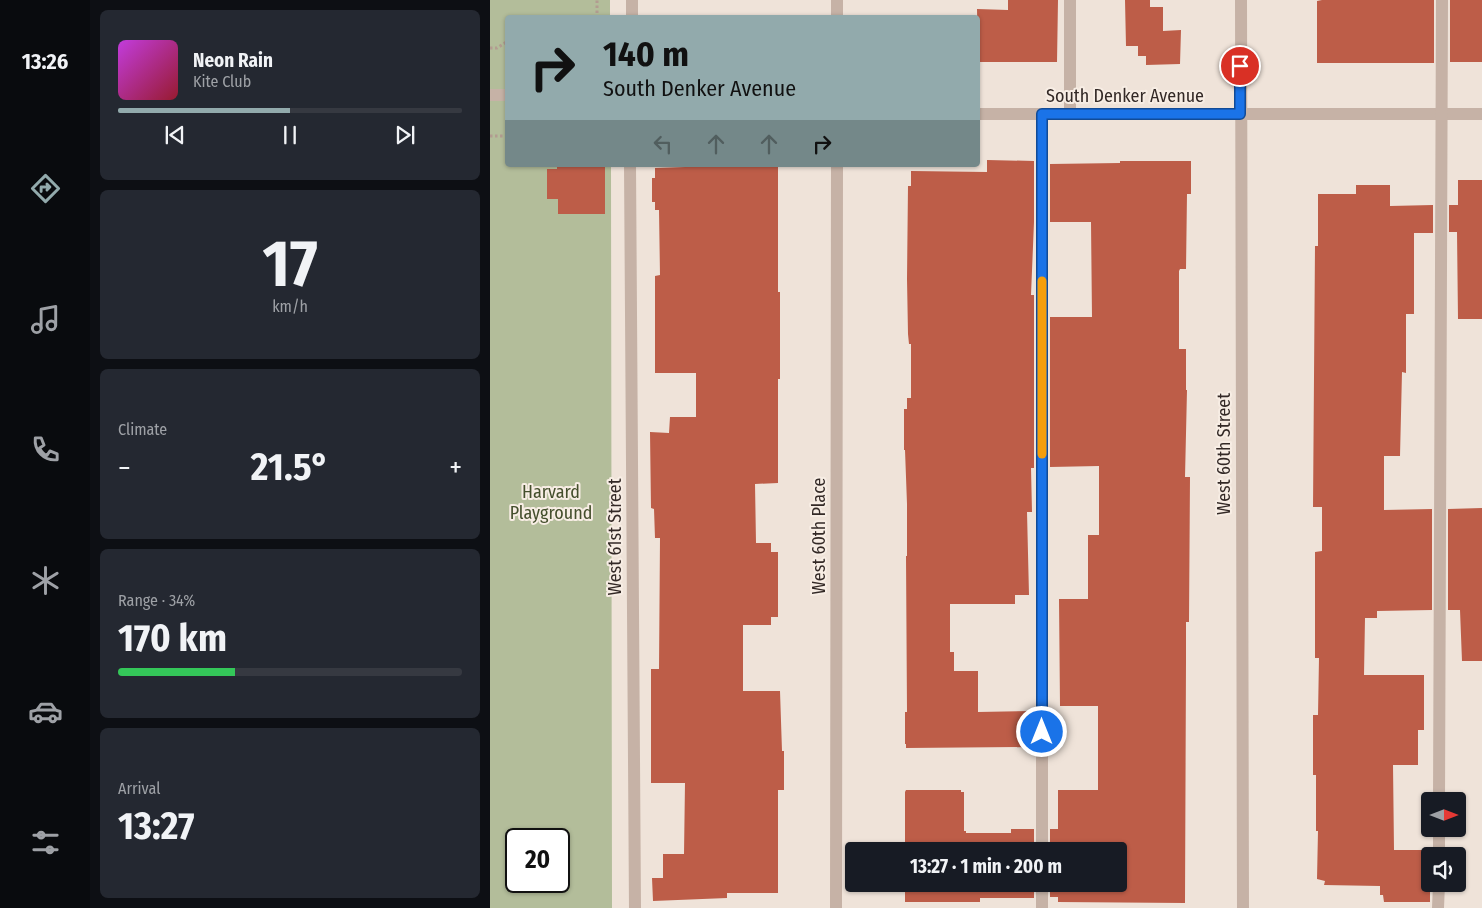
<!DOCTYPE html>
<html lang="en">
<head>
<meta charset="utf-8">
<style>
	body { margin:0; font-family:"Fira Sans Condensed",sans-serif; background:#242831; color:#f1f3f6; height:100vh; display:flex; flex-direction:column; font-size:19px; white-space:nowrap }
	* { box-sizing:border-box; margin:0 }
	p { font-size:16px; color:#9ea1a6 }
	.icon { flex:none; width:28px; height:28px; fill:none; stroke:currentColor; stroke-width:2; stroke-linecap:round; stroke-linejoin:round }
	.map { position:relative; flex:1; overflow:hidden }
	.details { display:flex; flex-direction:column; gap:10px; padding:10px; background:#0d0f14; width:400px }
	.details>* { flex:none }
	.top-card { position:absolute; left:15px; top:15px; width:475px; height:152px; border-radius:5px; box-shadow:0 1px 4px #0004; background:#92aaac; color:#111; overflow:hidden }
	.needle { width:32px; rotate:90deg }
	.tools { position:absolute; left:931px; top:792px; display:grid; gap:10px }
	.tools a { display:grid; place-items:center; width:45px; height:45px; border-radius:5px; background:#171b24; box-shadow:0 1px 4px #0004; font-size:25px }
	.speed { position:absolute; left:15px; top:828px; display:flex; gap:10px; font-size:25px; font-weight:700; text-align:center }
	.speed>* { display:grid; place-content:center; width:65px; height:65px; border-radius:50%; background:#171b24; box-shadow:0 1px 4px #0004; line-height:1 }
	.speed .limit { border:2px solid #111; border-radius:8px; background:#fff; color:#111 }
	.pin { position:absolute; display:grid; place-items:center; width:42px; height:42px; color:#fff; margin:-21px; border:2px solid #fff; border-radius:50%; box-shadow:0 1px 5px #0007 }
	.me { position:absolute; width:55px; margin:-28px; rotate:0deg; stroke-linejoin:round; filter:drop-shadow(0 0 4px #0008) }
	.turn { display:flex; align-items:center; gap:18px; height:105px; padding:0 15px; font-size:22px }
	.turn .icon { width:65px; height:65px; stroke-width:2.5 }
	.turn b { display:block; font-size:35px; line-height:42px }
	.lanes { display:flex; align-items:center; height:48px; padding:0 15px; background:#0003; justify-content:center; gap:25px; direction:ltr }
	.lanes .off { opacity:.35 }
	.big { font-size:38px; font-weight:700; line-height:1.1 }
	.details .widget { flex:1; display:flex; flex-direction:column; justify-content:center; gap:8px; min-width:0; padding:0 18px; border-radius:8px; background:#242831 }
	.details .dial { align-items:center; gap:0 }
	.dial b { font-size:65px; line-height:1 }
	.song { display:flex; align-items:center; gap:15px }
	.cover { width:60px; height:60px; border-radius:8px; background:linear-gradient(135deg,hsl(290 70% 55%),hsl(350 70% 35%)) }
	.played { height:5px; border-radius:2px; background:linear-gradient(90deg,#92aaac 50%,#363941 50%) }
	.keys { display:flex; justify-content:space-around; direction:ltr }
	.heat { display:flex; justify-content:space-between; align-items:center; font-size:28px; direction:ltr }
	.charge { height:8px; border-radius:4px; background:linear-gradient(90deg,#34c759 34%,#363941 0) }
	.trip { position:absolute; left:355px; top:842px; width:282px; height:50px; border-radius:5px; background:#171b24; box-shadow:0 1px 4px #0004; font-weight:700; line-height:50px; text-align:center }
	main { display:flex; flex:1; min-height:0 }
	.tabs { display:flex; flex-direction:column; width:90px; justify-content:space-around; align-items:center; background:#090b0e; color:#9ea1a6 }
	.tabs .icon { width:35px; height:35px }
	.tabs .selected { color:#92aaac }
	.tabs b { font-size:22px; color:#f1f3f6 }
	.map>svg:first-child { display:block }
	.park { fill:#b3bd9a; fill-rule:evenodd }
	.building { fill:#bd5d48 }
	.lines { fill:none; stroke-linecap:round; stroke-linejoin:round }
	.path { stroke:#b29c90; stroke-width:3; stroke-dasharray:2.5 2.5; stroke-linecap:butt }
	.minor { stroke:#c6b2a6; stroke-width:12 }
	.route-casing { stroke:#114b97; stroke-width:12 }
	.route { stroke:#1a73e8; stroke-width:9 }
	.slow { stroke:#f59e0b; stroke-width:9 }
	.labels { text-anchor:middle; stroke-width:4; stroke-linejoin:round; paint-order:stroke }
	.street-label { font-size:18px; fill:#332926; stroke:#f7ede4 }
	.park-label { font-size:18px; fill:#444f2c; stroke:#f7ede4 }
</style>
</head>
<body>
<main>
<nav class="tabs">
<b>13:26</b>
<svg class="icon selected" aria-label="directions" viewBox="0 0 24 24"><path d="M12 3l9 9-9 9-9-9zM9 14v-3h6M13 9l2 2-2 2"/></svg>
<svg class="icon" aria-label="music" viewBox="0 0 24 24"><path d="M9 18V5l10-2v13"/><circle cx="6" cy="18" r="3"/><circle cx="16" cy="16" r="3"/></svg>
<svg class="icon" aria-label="phone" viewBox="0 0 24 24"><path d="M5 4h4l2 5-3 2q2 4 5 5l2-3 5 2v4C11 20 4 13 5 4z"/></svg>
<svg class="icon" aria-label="climate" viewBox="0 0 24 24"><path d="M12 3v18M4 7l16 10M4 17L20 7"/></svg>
<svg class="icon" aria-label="car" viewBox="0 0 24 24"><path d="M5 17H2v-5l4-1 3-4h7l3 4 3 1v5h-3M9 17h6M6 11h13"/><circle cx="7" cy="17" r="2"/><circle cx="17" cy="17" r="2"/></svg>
<svg class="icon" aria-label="filters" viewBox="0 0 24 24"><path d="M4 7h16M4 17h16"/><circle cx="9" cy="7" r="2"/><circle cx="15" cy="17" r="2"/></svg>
</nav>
<section class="details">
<div class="widget">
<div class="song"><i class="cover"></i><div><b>Neon Rain</b><p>Kite Club</p></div></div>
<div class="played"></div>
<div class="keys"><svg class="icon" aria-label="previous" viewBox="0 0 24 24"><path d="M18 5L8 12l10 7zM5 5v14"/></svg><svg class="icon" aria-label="pause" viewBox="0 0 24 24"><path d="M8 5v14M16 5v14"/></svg><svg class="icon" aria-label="next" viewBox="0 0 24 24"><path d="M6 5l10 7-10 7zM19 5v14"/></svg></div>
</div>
<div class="widget dial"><b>17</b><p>km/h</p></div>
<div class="widget"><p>Climate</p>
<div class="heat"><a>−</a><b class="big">21.5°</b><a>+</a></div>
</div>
<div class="widget"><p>Range · 34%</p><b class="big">170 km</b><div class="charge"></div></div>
<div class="widget"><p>Arrival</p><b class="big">13:27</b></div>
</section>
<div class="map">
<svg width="992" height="908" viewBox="0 0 992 908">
	<rect width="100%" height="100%" fill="#efe3d9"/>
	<path class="park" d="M0,0H120V17L18,18V165H121L122,908H0ZM26,839H69V881H26Z"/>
	<g class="building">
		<path d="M518,0H568L567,62H488L487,9L518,10Z"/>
		<path d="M635,0H660V7H673V31L691,30L690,64L656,65V56H648V46H636Z"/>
		<path d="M832,0H944V63H827V1Z"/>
		<rect x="960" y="0" width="32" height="62"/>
		<path d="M497,160L544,161V222L541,295H544V468H541L542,512H537L539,595H525V604H460V652H464V671H488V712L542,711L543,747L416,748V744H415V712H417L416,556H417V504L415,450H414V409H417V398H421V344H419L418,334L417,279L418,186H421V171L497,172Z"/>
		<path d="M630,161H701V194H697L696,269H690L689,271V349H696V390H697L695,477H700L699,622H696V661L695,903L568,902V897H560V884H629V851H560V829H568V790H608V706H570L569,599H598V535H609V466L560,467V317H602L601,222H560V164L630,163Z"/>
		<path d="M67,165H115V214H68V199H57V169H67Z"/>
		<path d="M195,165L245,167L246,165L288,166V292H290V379H288V483L265,484L266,543H281V552H288V617H281V625H253V691H290L292,751H294V790H288V893H237V898L163,901L162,878H173V854H194L195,783H161V669H169L170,538H165L164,509L161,508L160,432L179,433L180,417H206V373H165V276L170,275L169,210H165V202H162V178H165V168L195,167Z"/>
		<path d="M968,180H992V319H968L967,232H959V205H968Z"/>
		<path d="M866,185H900V206L943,205V233H924V314H916V373L912,372L910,456H894V510L942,509V610L887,611V618H875L874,675H934V730H928V765H903L904,850H940V902H894L893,895H890V886L834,885L835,881L827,879L828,831H826V775H823V715H828L829,658H825V552L832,551V507H823L825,246H828V194H866Z"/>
		<path d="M992,508V661H972L970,610H958V509Z"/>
		<path d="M416,790H471V792H474V831H476V833H521V829H544V851H415V792Z"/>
		<path d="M415,884H544V898H490V902H415Z"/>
	</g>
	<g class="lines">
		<g class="path">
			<path d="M107,18V0"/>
			<path d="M0,48H7L18,41"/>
			<path d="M0,136H18"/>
		</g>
		<g class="minor">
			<path d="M142,0V18"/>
			<path d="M580,0V114"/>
			<path d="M751,0L753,908"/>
			<path d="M347,18V0"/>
			<path d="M0,95H18"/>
			<path d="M488,114H992"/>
			<path d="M552,114V851"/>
			<path d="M140,165L145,908"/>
			<path d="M949,801L952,0"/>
			<path d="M949,856V829"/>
			<path d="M552,884V908"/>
			<path d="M346,908L347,165"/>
			<path d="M948,908L949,884"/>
		</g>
	</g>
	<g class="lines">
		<defs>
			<path id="route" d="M552,732V114H750V66"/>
		</defs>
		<use href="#route" class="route-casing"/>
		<use href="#route" class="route"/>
		<path class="slow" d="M552,281V454"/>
	</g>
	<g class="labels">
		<g class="street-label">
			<text x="635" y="102">South Denker Avenue</text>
			<text transform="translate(734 454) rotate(-90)" y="6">West 60th Street</text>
			<text transform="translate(329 536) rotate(-90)" y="6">West 60th Place</text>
			<text transform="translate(125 537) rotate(-90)" y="6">West 61st Street</text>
		</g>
		<g class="park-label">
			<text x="61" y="498">Harvard<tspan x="61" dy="21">Playground</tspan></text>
		</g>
	</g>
</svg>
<div class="tools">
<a><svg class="needle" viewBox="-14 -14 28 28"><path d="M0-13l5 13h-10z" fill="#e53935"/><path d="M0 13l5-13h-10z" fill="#9ea1a6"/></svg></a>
<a><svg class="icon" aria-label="sound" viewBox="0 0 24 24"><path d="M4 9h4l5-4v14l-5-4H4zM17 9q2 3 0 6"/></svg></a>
</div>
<div class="speed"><div class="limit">20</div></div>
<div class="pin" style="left:750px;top:66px;background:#d93025"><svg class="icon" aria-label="arrive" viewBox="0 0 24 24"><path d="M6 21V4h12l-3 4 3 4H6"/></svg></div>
<svg class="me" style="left:552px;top:732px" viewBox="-20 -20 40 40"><circle r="17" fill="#1a73e8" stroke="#fff" stroke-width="3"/><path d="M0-11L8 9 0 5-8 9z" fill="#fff"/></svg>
<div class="trip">13:27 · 1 min · 200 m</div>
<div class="top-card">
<div class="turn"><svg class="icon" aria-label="right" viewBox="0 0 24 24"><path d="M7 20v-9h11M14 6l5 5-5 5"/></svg><div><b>140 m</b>South Denker Avenue</div></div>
<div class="lanes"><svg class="icon off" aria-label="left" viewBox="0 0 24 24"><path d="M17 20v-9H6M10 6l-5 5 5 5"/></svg><svg class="icon off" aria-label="ahead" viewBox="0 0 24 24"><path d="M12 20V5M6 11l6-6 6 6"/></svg><svg class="icon off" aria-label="ahead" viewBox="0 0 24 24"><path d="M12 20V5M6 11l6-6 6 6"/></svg><svg class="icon" aria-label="right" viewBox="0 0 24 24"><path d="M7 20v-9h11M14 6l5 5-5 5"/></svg></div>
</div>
</div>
</main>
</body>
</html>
